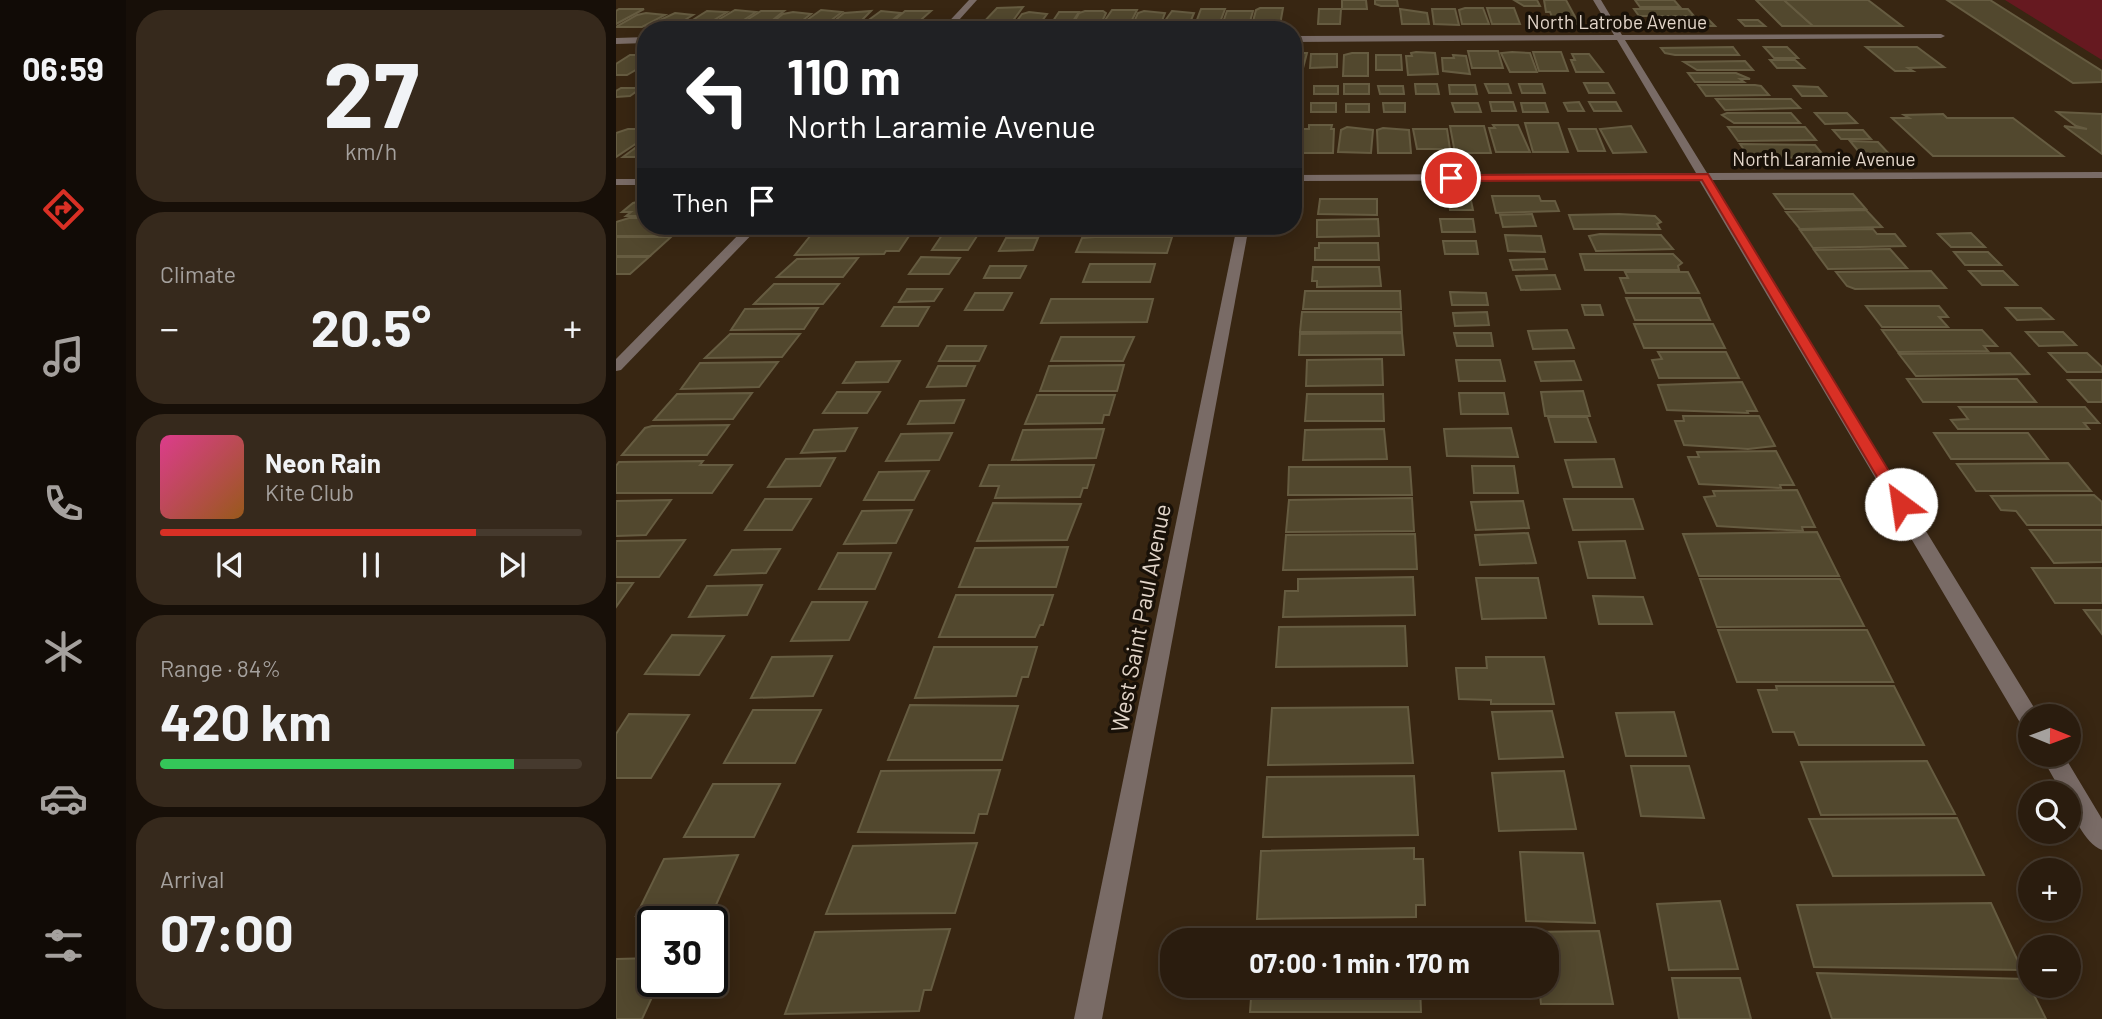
<!DOCTYPE html>
<html lang="en">
<head>
<meta charset="utf-8">
<style>
	body { margin:0; font-family:Barlow,sans-serif; background:#36291c; color:#f1f3f6; height:100vh; display:flex; flex-direction:column; font-size:26px; white-space:nowrap }
	* { box-sizing:border-box; margin:0 }
	p { font-size:23px; color:#a5a19e }
	.icon { flex:none; width:38px; height:38px; fill:none; stroke:currentColor; stroke-width:2; stroke-linecap:round; stroke-linejoin:round }
	.map { position:relative; flex:1; overflow:hidden }
	.details { display:flex; flex-direction:column; gap:10px; padding:10px; background:#170f08; width:490px }
	.details>* { flex:none }
	.guide { position:absolute; left:21px; top:21px; width:665px; height:214px; border-radius:28px; box-shadow:0 4px 18px #0003,0 0 0 2px #463a2e; background:#202124; color:#fff; overflow:hidden }
	.needle { width:46px; rotate:91deg }
	.buttons { position:absolute; left:1402px; top:704px; display:grid; gap:14px }
	.buttons a { display:grid; place-items:center; width:63px; height:63px; border-radius:50%; background:#2a1c0e; box-shadow:0 4px 18px #0003,0 0 0 2px #463a2e; font-size:35px }
	.speed { position:absolute; left:21px; top:906px; display:flex; gap:14px; font-size:35px; font-weight:700; text-align:center }
	.speed>* { display:grid; place-content:center; width:91px; height:91px; border-radius:50%; background:#2a1c0e; box-shadow:0 4px 18px #0003,0 0 0 2px #463a2e; line-height:1 }
	.speed .limit { border:4px solid #111; border-radius:10px; background:#fff; color:#111 }
	.pin { position:absolute; display:grid; place-items:center; width:60px; height:60px; color:#fff; margin:-30px; border:4px solid #fff; border-radius:50%; box-shadow:0 2px 7px #0007 }
	.me { position:absolute; width:77px; margin:-38px; rotate:329deg; stroke-linejoin:round; filter:drop-shadow(0 0 5px #0008) }
	.turn { display:flex; align-items:center; gap:24px; height:147px; padding:0 35px; font-size:32px }
	.turn .icon { width:91px; height:91px; stroke-width:2.5 }
	.turn b { display:block; font-size:49px; line-height:60px }
	.then { display:flex; align-items:center; height:66px; padding:0 35px; background:#0003; gap:14px; font-size:26px }
	.big { font-size:52px; font-weight:700; line-height:1.1 }
	.details .tile { flex:1; display:flex; flex-direction:column; justify-content:center; gap:10px; min-width:0; padding:0 24px; border-radius:28px; background:#36291c }
	.details .dial { align-items:center; gap:0 }
	.dial b { font-size:91px; line-height:1 }
	.song { display:flex; align-items:center; gap:21px }
	.cover { width:84px; height:84px; border-radius:10px; background:linear-gradient(135deg,hsl(330 70% 55%),hsl(30 70% 35%)) }
	.played { height:7px; border-radius:4px; background:linear-gradient(90deg,#d93025 75%,#463a2e 75%) }
	.keys { display:flex; justify-content:space-around; direction:ltr }
	.heat { display:flex; justify-content:space-between; align-items:center; font-size:38px; direction:ltr }
	.charge { height:10px; border-radius:5px; background:linear-gradient(90deg,#34c759 84%,#463a2e 0) }
	.trip { position:absolute; left:544px; top:928px; width:399px; height:70px; border-radius:28px; background:#2a1c0e; box-shadow:0 4px 18px #0003,0 0 0 2px #463a2e; font-weight:700; line-height:70px; text-align:center }
	main { display:flex; flex:1; min-height:0 }
	.tab-bar { display:flex; flex-direction:column; width:126px; justify-content:space-around; align-items:center; background:#110b06; color:#a5a19e }
	.tab-bar .icon { width:49px; height:49px }
	.tab-bar .on { color:#d93025 }
	.tab-bar b { font-size:32px; color:#f1f3f6 }
	.map>svg:first-child { display:block }
	.green { fill:#661920 }
	.building { fill:#52482e; stroke:#665c41; stroke-width:2 }
	.lines { fill:none; stroke-linecap:round; stroke-linejoin:round }
	.minor { fill:#796b66; fill-rule:evenodd }
	.route { fill:#d93025; stroke:#8d1f18; stroke-width:2 }
	.labels { text-anchor:middle; stroke-width:7; stroke-linejoin:round; paint-order:stroke }
	.far-street-label { font-size:19px; fill:#e3d6ca; stroke:#191108 }
	.street-label { font-size:23px; fill:#e3d6ca; stroke:#191108 }
</style>
</head>
<body>
<main>
<nav class="tab-bar">
<b>06:59</b>
<svg class="icon on" aria-label="directions" viewBox="0 0 24 24"><path d="M12 3l9 9-9 9-9-9zM9 14v-3h6M13 9l2 2-2 2"/></svg>
<svg class="icon" aria-label="music" viewBox="0 0 24 24"><path d="M9 18V5l10-2v13"/><circle cx="6" cy="18" r="3"/><circle cx="16" cy="16" r="3"/></svg>
<svg class="icon" aria-label="phone" viewBox="0 0 24 24"><path d="M5 4h4l2 5-3 2q2 4 5 5l2-3 5 2v4C11 20 4 13 5 4z"/></svg>
<svg class="icon" aria-label="climate" viewBox="0 0 24 24"><path d="M12 3v18M4 7l16 10M4 17L20 7"/></svg>
<svg class="icon" aria-label="car" viewBox="0 0 24 24"><path d="M5 17H2v-5l4-1 3-4h7l3 4 3 1v5h-3M9 17h6M6 11h13"/><circle cx="7" cy="17" r="2"/><circle cx="17" cy="17" r="2"/></svg>
<svg class="icon" aria-label="filters" viewBox="0 0 24 24"><path d="M4 7h16M4 17h16"/><circle cx="9" cy="7" r="2"/><circle cx="15" cy="17" r="2"/></svg>
</nav>
<section class="details">
<div class="tile dial"><b>27</b><p>km/h</p></div>
<div class="tile"><p>Climate</p>
<div class="heat"><a>−</a><b class="big">20.5°</b><a>+</a></div>
</div>
<div class="tile">
<div class="song"><i class="cover"></i><div><b>Neon Rain</b><p>Kite Club</p></div></div>
<div class="played"></div>
<div class="keys"><svg class="icon" aria-label="previous" viewBox="0 0 24 24"><path d="M18 5L8 12l10 7zM5 5v14"/></svg><svg class="icon" aria-label="pause" viewBox="0 0 24 24"><path d="M8 5v14M16 5v14"/></svg><svg class="icon" aria-label="next" viewBox="0 0 24 24"><path d="M6 5l10 7-10 7zM19 5v14"/></svg></div>
</div>
<div class="tile"><p>Range · 84%</p><b class="big">420 km</b><div class="charge"></div></div>
<div class="tile"><p>Arrival</p><b class="big">07:00</b></div>
</section>
<div class="map">
<svg width="1486" height="1019" viewBox="0 0 1486 1019">
	<rect width="100%" height="100%" fill="#382612"/>
	<path class="green" d="M1389,0H1486V60Z"/>
	<g class="building">
		<path d="M726,0H750L751,9H726Z"/>
		<path d="M759,0H781L782,6H765L759,4Z"/>
		<path d="M898,0H921L924,6H908Z"/>
		<path d="M928,0H950L963,24L938,22L934,12H930Z"/>
		<path d="M1019,0H1058L1064,7H1024Z"/>
		<path d="M1140,0H1168L1197,26H1166Z"/>
		<path d="M1168,0H1252L1286,26H1197Z"/>
		<path d="M1331,0H1374L1486,71V82L1457,83Z"/>
		<path d="M407,7L393,26H364L381,8Z"/>
		<path d="M644,8H667L664,25H636L640,10Z"/>
		<path d="M849,8H867L873,24H846L843,10Z"/>
		<path d="M871,8H898L904,24H876Z"/>
		<path d="M3,9H28L0,24V11Z"/>
		<path d="M585,9H609L603,25H579Z"/>
		<path d="M703,9H725L724,24H702Z"/>
		<path d="M784,9L811,13L813,24H786Z"/>
		<path d="M816,9H839L843,25L818,24Z"/>
		<path d="M1018,9H1072L1078,16H1023Z"/>
		<path d="M119,10L140,12L117,27H90Z"/>
		<path d="M205,10L226,12L209,25H184Z"/>
		<path d="M496,10H521L513,26H485Z"/>
		<path d="M91,11L111,12L85,28H64Z"/>
		<path d="M145,11H168L148,27H120Z"/>
		<path d="M255,11L239,27H211L228,13Z"/>
		<path d="M265,11L285,13L268,27H243Z"/>
		<path d="M289,11H315L298,26L274,24Z"/>
		<path d="M469,11H487L490,13L484,26H456L463,13Z"/>
		<path d="M528,11L549,13L544,26H516L522,13Z"/>
		<path d="M556,11L578,13L573,25H546Z"/>
		<path d="M611,11H637L633,25H606Z"/>
		<path d="M177,12L195,14L178,27H150L167,14Z"/>
		<path d="M413,12L431,14L423,25L397,26L406,14Z"/>
		<path d="M443,12H463L453,27H433Z"/>
		<path d="M30,13L49,15L26,27H0L21,15Z"/>
		<path d="M59,13L77,15L57,27H29Z"/>
		<path d="M1035,20H1093L1099,26H1040Z"/>
		<path d="M1123,20H1142L1149,26H1129Z"/>
		<path d="M1117,47L1123,55H1059L1049,53L1045,48Z"/>
		<path d="M1148,47H1171L1182,58H1158Z"/>
		<path d="M1250,47H1301L1328,67L1292,68L1297,71H1279Z"/>
		<path d="M852,51H882L887,68H856Z"/>
		<path d="M800,52L819,53L822,74L792,75L790,56H796L795,53Z"/>
		<path d="M896,52L914,53L921,72H894L885,53Z"/>
		<path d="M917,52H945L952,71H923Z"/>
		<path d="M677,53H691L686,72H677Z"/>
		<path d="M736,53H752V76H727L728,55Z"/>
		<path d="M695,54H721V67L694,68Z"/>
		<path d="M956,54H973L987,72H960L955,60H959Z"/>
		<path d="M14,55H30V64L11,75H0V64Z"/>
		<path d="M760,55H785L786,70H760Z"/>
		<path d="M837,55L850,56L854,74L827,71L826,58H838Z"/>
		<path d="M1154,60H1179L1188,68H1161Z"/>
		<path d="M1129,61L1137,70H1081L1068,62Z"/>
		<path d="M1072,73H1120L1134,79H1124L1128,82H1079Z"/>
		<path d="M968,83H992L998,93H973Z"/>
		<rect x="728" y="84" width="25" height="10"/>
		<path d="M799,84H821L823,94H800Z"/>
		<path d="M869,84H892L895,93H873Z"/>
		<path d="M903,84H926L929,93H906Z"/>
		<path d="M833,85H859L861,94H834Z"/>
		<path d="M1082,85H1139L1145,86L1153,95L1090,96Z"/>
		<rect x="698" y="86" width="24" height="8"/>
		<path d="M762,86H787L788,94H764Z"/>
		<path d="M1178,86L1202,87L1210,96H1186Z"/>
		<path d="M5,88H25L14,96L0,97V91Z"/>
		<path d="M1100,99H1175L1184,108L1109,110Z"/>
		<path d="M874,102H897L900,111H876Z"/>
		<path d="M963,102L968,111H952L948,103Z"/>
		<path d="M973,102H1000L1005,111H978Z"/>
		<rect x="695" y="103" width="25" height="9"/>
		<path d="M767,103H789V112H768Z"/>
		<path d="M836,103H862L865,112H839Z"/>
		<path d="M905,103H929L932,112H907Z"/>
		<rect x="730" y="104" width="23" height="8"/>
		<path d="M1441,112L1486,114V154L1448,126L1471,129L1460,126Z"/>
		<path d="M1111,113H1175L1184,123H1118L1106,115Z"/>
		<path d="M1199,113H1231L1241,123L1209,124Z"/>
		<path d="M1327,114L1331,118H1397L1447,156H1317L1276,118H1293L1288,115Z"/>
		<path d="M909,123H942L952,152H917Z"/>
		<path d="M693,125H716L715,129H718L717,153H683L685,129H693Z"/>
		<path d="M877,125H902L914,152H880L873,128H879Z"/>
		<path d="M834,126H868L875,153H839Z"/>
		<path d="M1015,126L1030,152L997,153L984,129Z"/>
		<path d="M731,127L757,130L755,153L722,152L725,130Z"/>
		<path d="M1112,127H1189L1200,140L1122,141Z"/>
		<path d="M767,128L793,130L795,153H762L761,130Z"/>
		<path d="M12,129H30V137L0,157V133Z"/>
		<path d="M797,129H831L834,149H801Z"/>
		<path d="M953,129H980L989,151H962Z"/>
		<path d="M1217,130H1247L1255,139H1225Z"/>
		<path d="M30,140V157H7Z"/>
		<path d="M1234,141L1262,142L1276,157H1247Z"/>
		<path d="M1124,144L1199,145L1209,157L1134,158Z"/>
		<path d="M1158,194H1237L1250,209H1169Z"/>
		<path d="M832,196H854L857,210H834Z"/>
		<path d="M876,196H923L925,201H939L943,211L880,213Z"/>
		<path d="M704,199H761V215L702,214Z"/>
		<path d="M30,200V216H10L15,212H6L17,203Z"/>
		<path d="M1250,210L1266,227L1184,229L1170,212Z"/>
		<path d="M916,214L920,226L887,227L884,215Z"/>
		<path d="M1003,214L1039,216L1045,222L1041,224L1044,229H958L953,215Z"/>
		<path d="M13,218H30V226H68L58,236H0V222Z"/>
		<path d="M762,219L763,236L701,237V220Z"/>
		<path d="M824,219H857L859,232H826Z"/>
		<path d="M203,226H301L295,234H195Z"/>
		<path d="M336,226H366L361,234H331Z"/>
		<path d="M399,226H430L424,236H394Z"/>
		<path d="M491,226H552L546,235H487Z"/>
		<path d="M1257,229L1261,234H1279L1289,246L1197,248L1184,230Z"/>
		<path d="M1355,233L1369,247H1335L1322,234Z"/>
		<path d="M984,234L1045,235L1057,249L980,251L973,236Z"/>
		<path d="M195,235H282L293,236L283,251H270L268,254L179,255Z"/>
		<path d="M326,235L361,236L352,250H316Z"/>
		<path d="M889,235L925,236L929,252L892,251Z"/>
		<path d="M0,237H55L34,256H0Z"/>
		<path d="M479,237H556L551,253L460,252L466,238Z"/>
		<path d="M390,238H422L417,250L383,251Z"/>
		<path d="M827,241H860L862,254H829Z"/>
		<path d="M703,243H762L763,260H699V248H703Z"/>
		<path d="M1274,249L1291,268L1212,269L1198,250Z"/>
		<path d="M1338,252H1372L1385,265H1349Z"/>
		<path d="M964,254H1057L1066,263L1062,266L1063,270H969Z"/>
		<path d="M0,257H33L14,274H0Z"/>
		<path d="M305,257L344,258L333,274H293Z"/>
		<path d="M242,258L227,277H161L181,259Z"/>
		<path d="M928,259L931,269L897,270L894,260Z"/>
		<path d="M474,264H539L534,282H467Z"/>
		<path d="M374,266H410L404,278H368Z"/>
		<path d="M697,267H763L765,286L701,287V281H696Z"/>
		<path d="M1315,271L1330,288L1239,289L1231,286L1220,272Z"/>
		<path d="M1353,271H1387L1401,285H1366Z"/>
		<path d="M1009,272H1072L1083,293H1010L1004,278H1012Z"/>
		<path d="M939,275L944,289L905,290L900,276Z"/>
		<path d="M158,284H223L207,304H138Z"/>
		<path d="M291,289H326L318,301L283,302Z"/>
		<path d="M689,291H784L785,309H687Z"/>
		<path d="M834,292L870,293L872,305H836Z"/>
		<path d="M359,293H396L387,310H349Z"/>
		<path d="M1010,298H1084L1094,320H1019Z"/>
		<path d="M435,299H537L531,322L425,323Z"/>
		<path d="M966,305H984L987,315H969Z"/>
		<path d="M1250,306H1323L1332,317H1323L1332,327H1266Z"/>
		<path d="M278,307H313L302,326H266Z"/>
		<path d="M202,308L188,329L115,330L129,309Z"/>
		<path d="M1390,308H1425L1437,319L1401,320Z"/>
		<path d="M686,312H785L786,332H684Z"/>
		<path d="M871,312L873,325L839,326L837,313Z"/>
		<path d="M1018,324H1097L1109,348H1028Z"/>
		<path d="M951,330L958,348L917,349L912,331Z"/>
		<path d="M1266,330H1366L1381,346H1368L1372,351L1282,352Z"/>
		<path d="M1410,332H1447L1460,345L1423,346Z"/>
		<path d="M786,333L788,355H683L684,334Z"/>
		<path d="M838,333H875L877,346H841Z"/>
		<path d="M114,334H184L166,357L89,358Z"/>
		<path d="M445,337H518L507,361H435Z"/>
		<path d="M331,346H370L363,361H323Z"/>
		<path d="M1042,352H1110L1123,378H1043L1036,360L1046,359Z"/>
		<path d="M1394,353L1413,374L1300,376L1283,354Z"/>
		<path d="M1433,353H1471L1486,367V372H1451Z"/>
		<path d="M766,359L767,385L690,386L691,360Z"/>
		<path d="M840,360H884L889,381H843Z"/>
		<path d="M284,361L272,382L227,383L240,362Z"/>
		<path d="M958,361L965,380L925,381L919,362Z"/>
		<path d="M162,362L143,387L65,389L84,363Z"/>
		<path d="M508,365L501,391H424L433,366Z"/>
		<path d="M322,366H359L350,386L311,387Z"/>
		<path d="M1291,379H1401L1420,402H1307Z"/>
		<path d="M1452,380H1486V402H1472Z"/>
		<path d="M1126,382L1141,411H1131L1132,413L1051,410L1042,385Z"/>
		<path d="M967,391L974,416H929L925,392Z"/>
		<path d="M221,392H264L251,413H207Z"/>
		<path d="M136,393L117,419L38,420L61,394Z"/>
		<path d="M843,393H888L892,414H845Z"/>
		<path d="M691,394H767L768,421H689Z"/>
		<path d="M421,395H499L493,415H488L486,423L409,424Z"/>
		<path d="M348,400L338,423L292,424L304,401Z"/>
		<path d="M1343,407H1469L1483,423H1468L1473,429H1342L1335,420L1352,419Z"/>
		<path d="M1067,416H1143L1159,446L1132,449L1068,445L1059,421H1068Z"/>
		<path d="M932,417H971L980,442H939Z"/>
		<path d="M113,425L91,455H6L29,428L36,426Z"/>
		<path d="M241,428L229,451L185,453L198,430Z"/>
		<path d="M895,428L902,457L831,456L828,429Z"/>
		<path d="M488,429L480,458L396,460L407,430Z"/>
		<path d="M768,429L771,459L687,460L689,430Z"/>
		<path d="M336,433L323,460L270,461L285,434Z"/>
		<path d="M1318,433H1412L1432,459H1335Z"/>
		<path d="M1160,451L1178,485H1164L1165,488L1083,484L1072,457H1083L1081,452Z"/>
		<path d="M219,458L204,486L152,487L170,459Z"/>
		<path d="M998,459L1006,487H957L949,460Z"/>
		<path d="M87,461L84,465H116L96,493H0V466L3,462Z"/>
		<path d="M1452,463L1475,491H1360L1341,464Z"/>
		<path d="M373,465H478L471,488H467L464,497L379,498L383,486H364Z"/>
		<path d="M856,466H898L902,493H858Z"/>
		<path d="M673,467H794L796,495H672Z"/>
		<path d="M313,471L298,500H248L263,472Z"/>
		<path d="M1181,490L1199,527H1186L1187,531L1101,526L1088,497L1099,496L1097,491Z"/>
		<path d="M1478,495L1486,502V525H1411L1400,511L1385,510L1375,496Z"/>
		<path d="M796,498L798,531L670,532L673,500Z"/>
		<path d="M149,499H195L176,530H129Z"/>
		<path d="M948,499H1017L1027,529L957,530Z"/>
		<path d="M55,500L30,535L0,536V501Z"/>
		<path d="M907,501L913,528L860,530L855,502Z"/>
		<path d="M377,503L465,504L451,540L361,541Z"/>
		<path d="M296,510L280,543L228,544L246,511Z"/>
		<path d="M1414,530H1486V562L1438,563Z"/>
		<path d="M1201,532L1223,576H1083L1067,534Z"/>
		<path d="M912,533L920,563L864,565L859,535Z"/>
		<path d="M799,534L801,569L667,570L670,535Z"/>
		<path d="M69,540L43,577H0V541Z"/>
		<path d="M1009,541L1019,578H972L963,542Z"/>
		<path d="M452,547L440,587H343L359,548Z"/>
		<path d="M164,549L150,573L99,575L116,550Z"/>
		<path d="M222,553H275L259,589H203Z"/>
		<path d="M1416,568H1486V603H1439Z"/>
		<path d="M797,577L799,615L667,617L669,591H682V579Z"/>
		<path d="M860,578H922L930,618L866,619Z"/>
		<path d="M1084,579H1224L1248,626L1101,627Z"/>
		<path d="M0,583H17L0,607Z"/>
		<path d="M146,585L131,615L73,617L91,586Z"/>
		<path d="M340,595H437L427,625H424L419,637H323Z"/>
		<path d="M977,596L1027,597L1036,624H983Z"/>
		<path d="M196,602H251L233,640L175,641Z"/>
		<path d="M1468,610H1486V634Z"/>
		<path d="M789,626L791,666L660,667L663,627Z"/>
		<path d="M1102,630H1251L1277,682H1121Z"/>
		<path d="M56,635L108,636L83,675L29,674Z"/>
		<path d="M318,647H421L412,677H406L400,696L299,698Z"/>
		<path d="M216,656L197,696L135,698L156,657Z"/>
		<path d="M870,657H928L938,704H875V700L843,699L840,668H871Z"/>
		<path d="M1160,686H1278L1308,745H1183L1178,732H1157L1142,690H1161Z"/>
		<path d="M294,705L402,706L386,760H272Z"/>
		<path d="M792,707L797,763L652,765L656,708Z"/>
		<path d="M137,710H205L179,763H108Z"/>
		<path d="M936,711L947,757L883,759L876,712Z"/>
		<path d="M1058,712L1070,756H1010L1000,713Z"/>
		<path d="M13,714L73,715L35,778H0V734Z"/>
		<path d="M1311,761L1339,814L1205,815L1185,762Z"/>
		<path d="M1015,766H1073L1088,818L1025,816Z"/>
		<path d="M384,770L371,814H363L358,833L242,832L265,771Z"/>
		<path d="M948,771L960,829L883,831L876,773Z"/>
		<path d="M798,776L802,835L647,837L651,777Z"/>
		<path d="M97,784H164L138,837H68Z"/>
		<path d="M1341,818L1368,875L1217,876L1193,819Z"/>
		<path d="M361,843L339,913L210,914L237,846Z"/>
		<path d="M798,848V859H807L809,905H800V917L641,919L645,851Z"/>
		<path d="M904,852L967,853L979,923L910,921Z"/>
		<path d="M122,855L96,914L20,916L48,859Z"/>
		<path d="M1104,901L1122,969L1053,970L1041,904Z"/>
		<path d="M1375,903L1406,970L1198,967L1181,905Z"/>
		<path d="M334,929L315,990H308L303,1011L169,1014L199,932Z"/>
		<path d="M983,931L997,1004H925L923,985H931V940H916L915,932Z"/>
		<rect x="639" y="933" width="186" height="7"/>
		<path d="M37,958V982H43L26,1019H0V959Z"/>
		<path d="M1201,973L1410,979L1430,1019H1216Z"/>
		<path d="M1056,978H1124L1135,1019H1063Z"/>
		<path d="M636,985H804L805,1012H634Z"/>
	</g>
	<g class="lines">
		<g class="minor">
			<path d="M353,0H361L334,30H325Z"/>
			<path d="M977,0H985L1006,35L1325,34L1329,36L1325,38L1009,40L1091,173L1486,172V178L1095,180L1422,714L1414,716V729L1406,726L1083,180L677,181V175L1080,173L1001,40L677,42V36L998,35Z"/>
			<path d="M30,37V43L0,44V38Z"/>
			<rect x="0" y="179" width="30" height="6"/>
			<path d="M131,226H144L5,370L0,371V359Z"/>
			<path d="M621,226H633L486,1019H458Z"/>
			<path d="M1424,754H1447L1486,819V850C1469,844 1452,810 1452,793H1446Z"/>
		</g>
	</g>
	<path class="route" d="M1092,174L1293,504L1290,507H1279L1277,504L1086,180L835,181L830,178L835,175Z"/>
	<g class="labels">
		<g class="far-street-label">
			<text x="1001" y="29">North Latrobe Avenue</text>
			<text x="1208" y="166">North Laramie Avenue</text>
		</g>
		<g class="street-label">
			<text transform="translate(525 618) rotate(-79)" y="8">West Saint Paul Avenue</text>
		</g>
	</g>
</svg>
<div class="buttons">
<a><svg class="needle" viewBox="-14 -14 28 28"><path d="M0-13l5 13h-10z" fill="#e53935"/><path d="M0 13l5-13h-10z" fill="#a5a19e"/></svg></a>
<a><svg class="icon" aria-label="search" viewBox="0 0 24 24"><circle cx="10" cy="10" r="6"/><path d="M15 15l6 6"/></svg></a>
<a>+</a>
<a>−</a>
</div>
<div class="speed"><div class="limit">30</div></div>
<div class="pin" style="left:835px;top:178px;background:#d93025"><svg class="icon" aria-label="arrive" viewBox="0 0 24 24"><path d="M6 21V4h12l-3 4 3 4H6"/></svg></div>
<svg class="me" style="left:1285px;top:504px" viewBox="-20 -20 40 40"><circle r="19" fill="#fff"/><path d="M0-13L10 11 0 6-10 11z" fill="#d93025"/></svg>
<div class="trip">07:00 · 1 min · 170 m</div>
<div class="guide">
<div class="turn"><svg class="icon" aria-label="left" viewBox="0 0 24 24"><path d="M17 20v-9H6M10 6l-5 5 5 5"/></svg><div><b>110 m</b>North Laramie Avenue</div></div>
<div class="then">Then<svg class="icon" aria-label="arrive" viewBox="0 0 24 24"><path d="M6 21V4h12l-3 4 3 4H6"/></svg></div>
</div>
</div>
</main>
</body>
</html>
